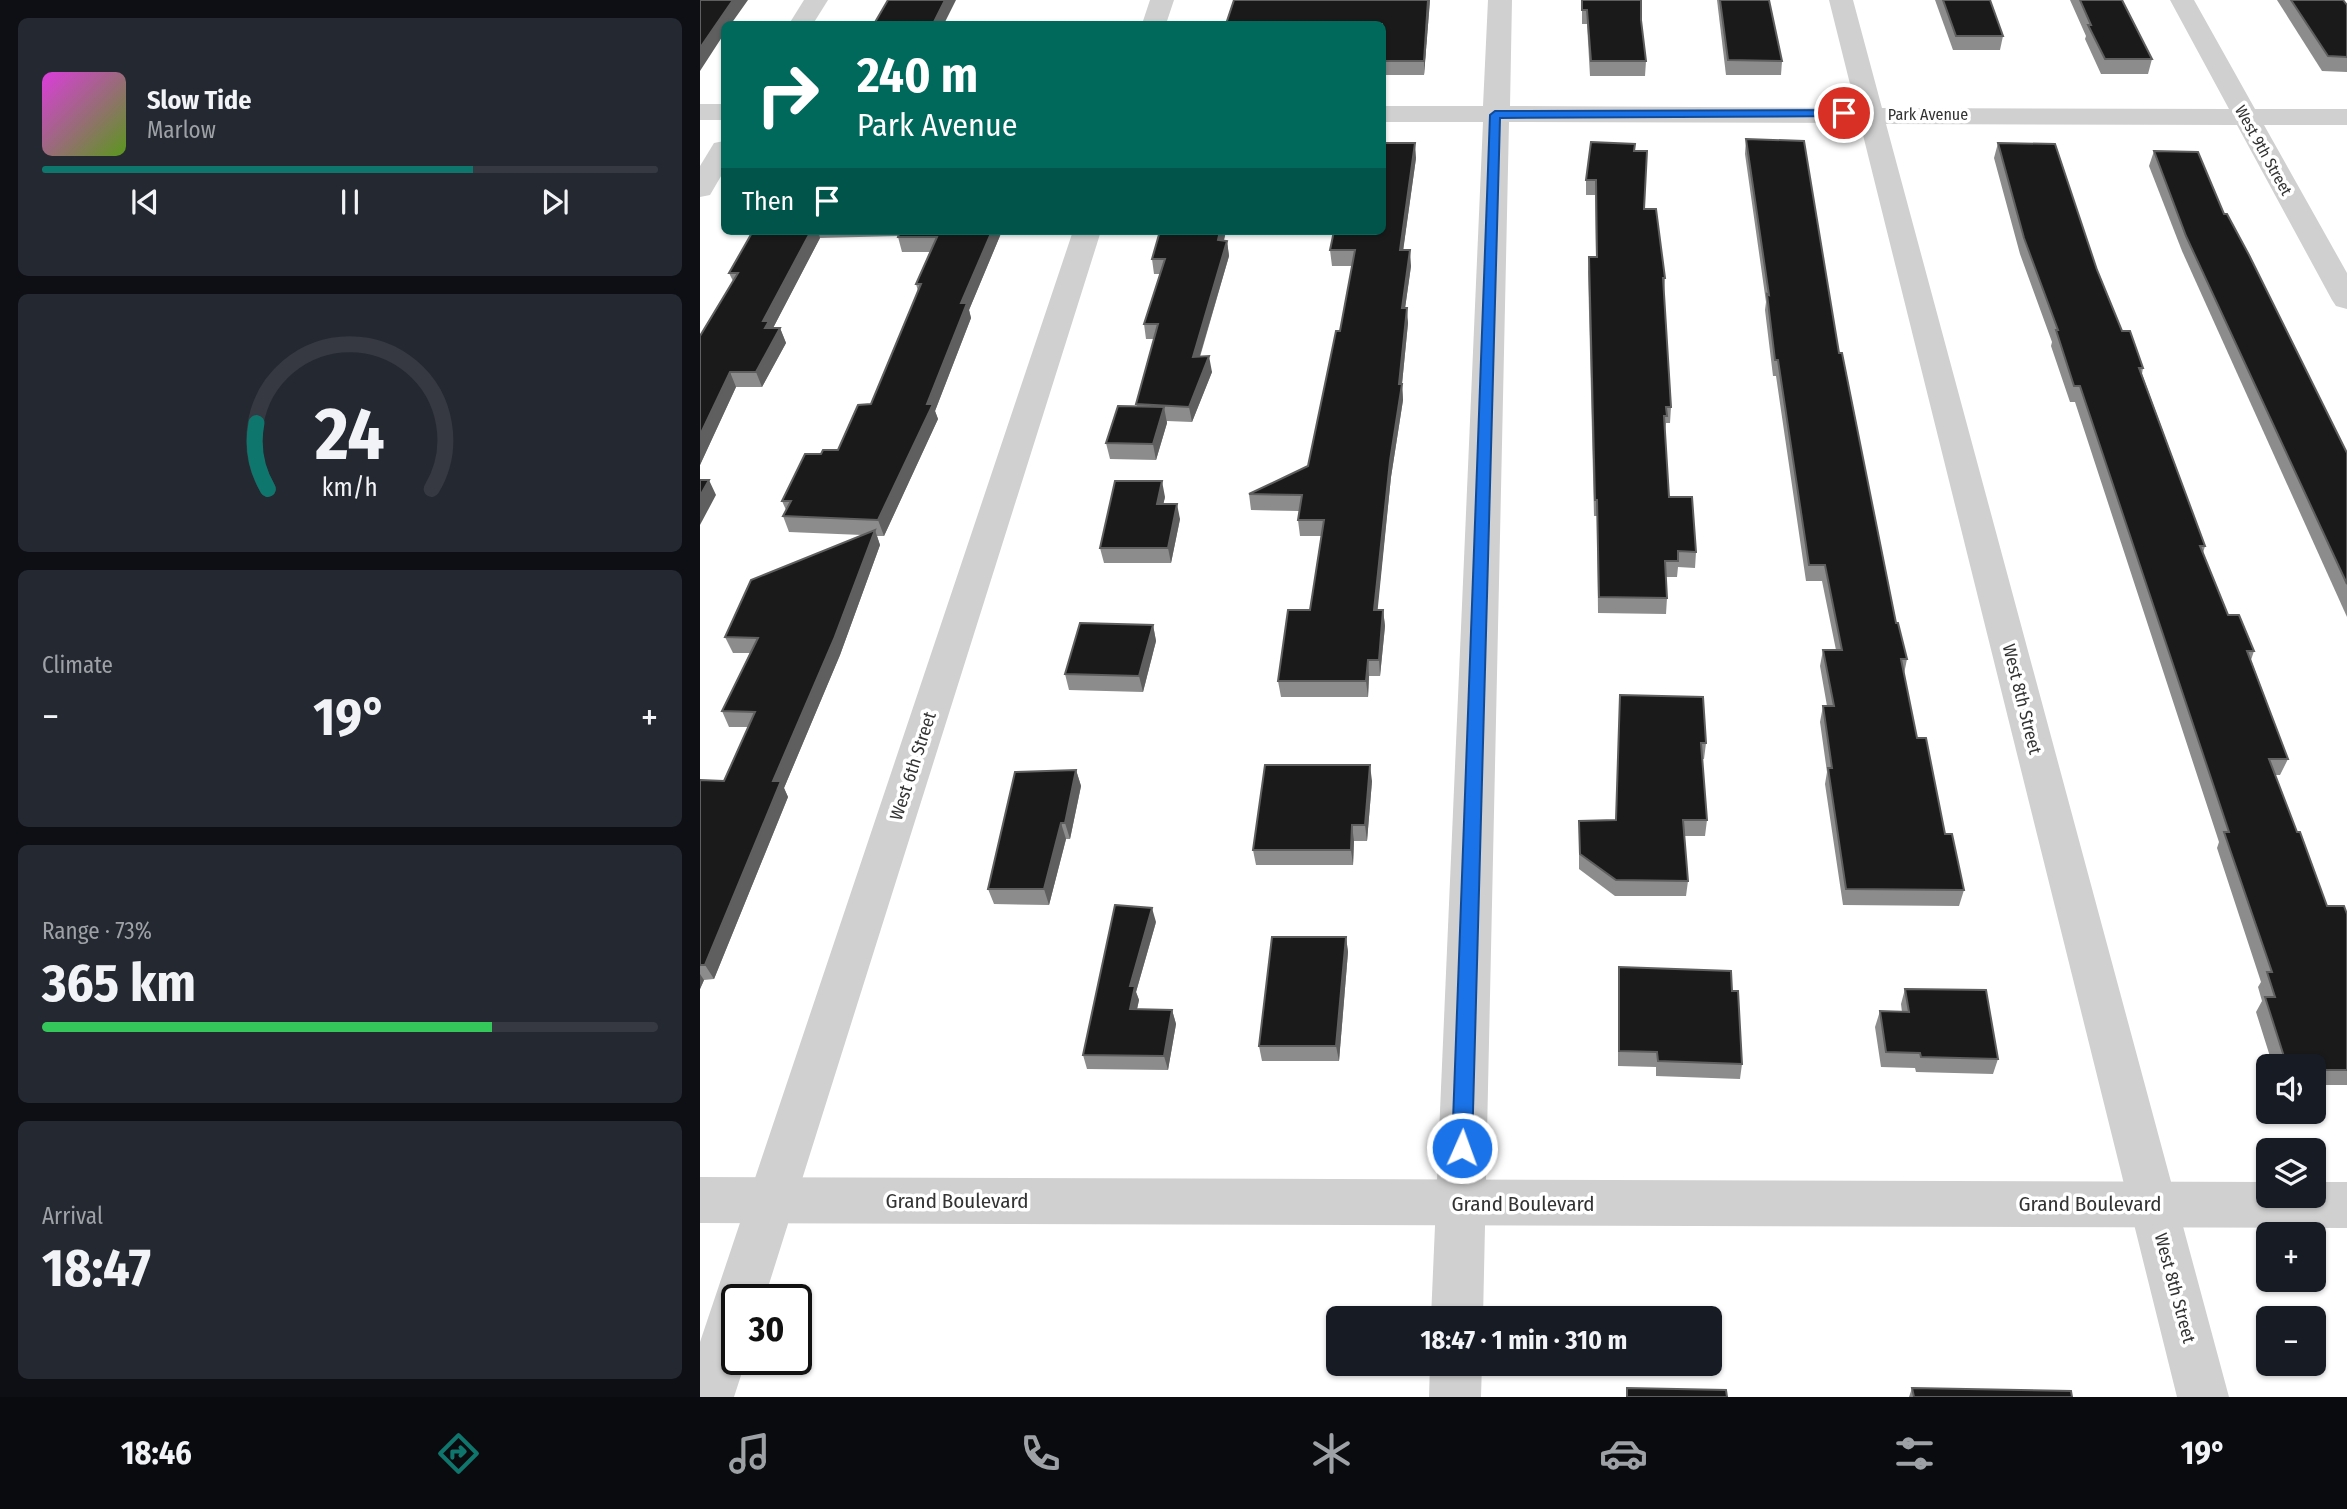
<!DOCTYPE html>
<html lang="en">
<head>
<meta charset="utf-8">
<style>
	body { margin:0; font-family:"Fira Sans Condensed",sans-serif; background:#242831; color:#f1f3f6; height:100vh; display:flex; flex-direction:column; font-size:26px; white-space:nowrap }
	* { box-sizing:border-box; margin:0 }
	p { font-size:23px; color:#9ea1a6 }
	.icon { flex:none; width:38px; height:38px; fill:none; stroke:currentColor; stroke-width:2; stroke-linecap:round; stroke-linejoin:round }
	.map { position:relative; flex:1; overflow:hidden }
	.drawer { display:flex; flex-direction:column; gap:18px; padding:18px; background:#0d0f14; width:700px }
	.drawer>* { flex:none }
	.guide { position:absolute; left:21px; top:21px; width:665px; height:214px; border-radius:10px; box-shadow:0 2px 5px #0004; background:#00695c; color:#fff; overflow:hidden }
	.fabs { position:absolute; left:1556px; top:1054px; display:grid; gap:14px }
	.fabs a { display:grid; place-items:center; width:70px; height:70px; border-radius:10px; background:#171b24; box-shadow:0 2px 5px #0004; font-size:35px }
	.speed { position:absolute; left:21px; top:1284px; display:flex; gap:14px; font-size:35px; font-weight:700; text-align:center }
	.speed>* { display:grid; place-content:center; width:91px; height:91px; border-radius:50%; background:#171b24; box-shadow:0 2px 5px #0004; line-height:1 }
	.speed .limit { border:4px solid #111; border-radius:10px; background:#fff; color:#111 }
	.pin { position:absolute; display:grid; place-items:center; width:60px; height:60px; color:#fff; margin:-30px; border:4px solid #fff; border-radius:50%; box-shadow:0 2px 7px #0007 }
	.me { position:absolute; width:77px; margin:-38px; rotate:2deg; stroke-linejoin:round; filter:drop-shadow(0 0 5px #0008) }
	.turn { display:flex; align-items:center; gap:24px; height:147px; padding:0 21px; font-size:32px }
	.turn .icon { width:91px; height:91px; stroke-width:2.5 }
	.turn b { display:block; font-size:49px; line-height:60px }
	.then { display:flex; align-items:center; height:66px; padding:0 21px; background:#0003; gap:14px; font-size:26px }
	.big { font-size:52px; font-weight:700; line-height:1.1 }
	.drawer .card { flex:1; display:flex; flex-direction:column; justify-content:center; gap:10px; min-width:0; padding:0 24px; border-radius:10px; background:#242831 }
	.drawer .dial { align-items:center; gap:0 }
	.dial svg { height:182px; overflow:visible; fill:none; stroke:#363941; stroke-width:7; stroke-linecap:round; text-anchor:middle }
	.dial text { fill:#f1f3f6; stroke:none }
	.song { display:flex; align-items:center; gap:21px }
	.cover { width:84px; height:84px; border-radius:10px; background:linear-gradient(135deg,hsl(300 70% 55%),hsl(90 70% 35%)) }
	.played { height:7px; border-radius:4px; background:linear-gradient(90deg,#0f766e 70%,#363941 70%) }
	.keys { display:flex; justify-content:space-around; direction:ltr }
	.heat { display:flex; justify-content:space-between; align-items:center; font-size:38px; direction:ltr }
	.charge { height:10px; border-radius:5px; background:linear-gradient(90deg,#34c759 73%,#363941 0) }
	.trip { position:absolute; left:626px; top:1306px; width:396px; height:70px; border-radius:10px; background:#171b24; box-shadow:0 2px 5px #0004; font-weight:700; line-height:70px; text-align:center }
	.menu { display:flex; height:112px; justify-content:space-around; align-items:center; background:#090b0e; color:#9ea1a6 }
	.menu .icon { width:49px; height:49px }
	.menu .on { color:#0f766e }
	.menu b { font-size:32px; color:#f1f3f6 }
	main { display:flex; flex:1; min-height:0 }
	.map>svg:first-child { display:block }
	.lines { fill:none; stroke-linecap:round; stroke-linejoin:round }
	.minor { fill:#d0d0d0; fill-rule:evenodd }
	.tertiary { fill:#d0d0d0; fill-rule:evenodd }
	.wall { fill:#8c8c8c }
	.shaded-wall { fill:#5f5f5f }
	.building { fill:#1a1a1a; stroke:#5f5f5f; stroke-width:2 }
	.route { fill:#1a73e8; stroke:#114b97; stroke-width:2 }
	.labels { text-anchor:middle; stroke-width:7; stroke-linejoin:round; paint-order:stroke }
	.far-street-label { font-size:16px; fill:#333; stroke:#fff }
	.street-label { font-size:18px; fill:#333; stroke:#fff }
	.near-street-label { font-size:21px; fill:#333; stroke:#fff }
</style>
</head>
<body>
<main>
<section class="drawer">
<div class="card">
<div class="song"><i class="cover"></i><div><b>Slow Tide</b><p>Marlow</p></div></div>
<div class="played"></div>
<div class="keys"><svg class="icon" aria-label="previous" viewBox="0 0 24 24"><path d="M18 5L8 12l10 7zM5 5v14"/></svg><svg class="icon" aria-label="pause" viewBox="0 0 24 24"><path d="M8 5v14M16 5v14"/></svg><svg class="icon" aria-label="next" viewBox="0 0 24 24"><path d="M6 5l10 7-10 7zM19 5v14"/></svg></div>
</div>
<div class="card dial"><svg viewBox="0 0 100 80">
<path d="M14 69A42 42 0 1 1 86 69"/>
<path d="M14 69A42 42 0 0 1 9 40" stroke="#0f766e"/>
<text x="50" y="56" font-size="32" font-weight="700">24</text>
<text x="50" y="72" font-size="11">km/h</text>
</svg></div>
<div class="card"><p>Climate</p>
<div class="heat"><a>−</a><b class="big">19°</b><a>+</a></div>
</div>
<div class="card"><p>Range · 73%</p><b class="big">365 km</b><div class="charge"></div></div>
<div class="card"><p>Arrival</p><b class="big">18:47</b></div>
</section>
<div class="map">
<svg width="1647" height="1397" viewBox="0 0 1647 1397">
	<rect width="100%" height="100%" fill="#fff"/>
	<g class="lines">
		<g class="minor">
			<path d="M104,0H128L113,24H89Z"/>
			<path d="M450,0H474L466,24H442Z"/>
			<path d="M788,0H812L810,106L1156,108L1129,0H1153L1182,108L1529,109L1470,0H1494L1555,109H1647V125H1564L1647,273V309L1636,306L1632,300L1537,125L1186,124L1529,1397H1477L1160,123L809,122L783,1318H731L783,122H682V106H783Z"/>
			<rect x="0" y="104" width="24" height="16"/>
			<path d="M24,141V171L10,195L0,197V166L14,143Z"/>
			<path d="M373,231H401L64,1300H37V1360H46L34,1397H0V1342Z"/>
			<path d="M730,1363H782L781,1397H729Z"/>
		</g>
		<path class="tertiary" d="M0,1177L1568,1182V1195H1614V1182H1647V1228L0,1223Z"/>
	</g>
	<g class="wall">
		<path d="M730,0L724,75H682V24Z"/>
		<path d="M882,0L941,20L946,61L945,76H890L887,24H882Z"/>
		<path d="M1017,0H1069L1082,61L1081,75H1026Z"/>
		<path d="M1235,0H1290L1303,36L1300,50H1253Z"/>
		<path d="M1370,0H1422L1452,59L1448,74H1401L1385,39L1386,36Z"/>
		<path d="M1577,0H1643L1647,5V72L1622,71Z"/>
		<path d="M1046,139L1139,353L1196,623L1207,659L1204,674L1217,738L1245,834L1264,890L1259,906L1143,905L1125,784L1127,772L1120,722L1123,706H1127L1120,666L1123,650H1136L1122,581H1106L1076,376H1073L1065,310L1066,302L1045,154Z"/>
		<path d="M1298,143L1397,270L1422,331L1443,368L1442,374L1505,546L1503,553L1528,615L1554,651L1551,660L1588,759L1580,775H1575L1597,832L1627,906L1647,914V1085H1614V1066H1573L1556,1012L1562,1001L1558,987L1561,982L1517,848L1519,842L1375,402H1370L1351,346L1352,342L1320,254L1294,158Z"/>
		<path d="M935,151L944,209L965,278L964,294L971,407L970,423H966L965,432L969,497L996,552L995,568L978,567L977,577H966L967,598L966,614L898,613L897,516H894L888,272L889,257H896L895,195H886V180Z"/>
		<path d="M1454,151L1524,214L1647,453V617L1482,251L1449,166Z"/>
		<path d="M716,158L703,250L711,266L705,308L708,323L702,384L703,400L691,477L677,610H683L685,626L680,676H669L668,697H581L578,681L610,610L621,536H600L598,520L599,511L551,510L549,494L608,466L640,331L652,266H632L630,250Z"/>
		<path d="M53,231H302L269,310L271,318L235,411L238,419L184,536H177L180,545L140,655L84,788L88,797L14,979L4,980L0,989V780L24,781L48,727H29L22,711L50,653H33L25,637L162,535L89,532L83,516L86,510L82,501L121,454L138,450L171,404L218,291L216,284L231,252H202L198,237V236L120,238L73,328H80L86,343L62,387H36L0,465V336L33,281L29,273Z"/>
		<path d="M526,231L524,241H527L529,256L500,357L512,372L492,422L467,421V423L456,460L410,459L406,443L437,406L436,404L454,339H446L444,324L460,274H454L452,259Z"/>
		<path d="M465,497L463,504L480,519L471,563H404L400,548Z"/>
		<path d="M453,625L456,641L443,692L369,690L365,674Z"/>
		<path d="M920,695L1006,743L1004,759H1002L1007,820L1005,836H984L988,881L986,896H915L879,869V821L916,820Z"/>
		<path d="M376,770L381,786L370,839H366L349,905L294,904L288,889Z"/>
		<path d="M672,781L667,841H654L653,865H556L553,850Z"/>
		<path d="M456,922L436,992L439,1000L437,1009L472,1010L476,1024L468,1070L387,1069L383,1055Z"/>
		<path d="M646,937L648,952L639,1061H562L559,1046Z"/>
		<path d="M919,967L1032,991L1042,1064L1040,1079L956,1076V1067L918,1066V983Z"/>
		<path d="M1205,989L1298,1059L1293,1074L1216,1072L1215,1068L1181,1067L1175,1027L1180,1011L1202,1012L1201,1004Z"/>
		<path d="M1212,1388L1372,1397H1209Z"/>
	</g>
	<g class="shaded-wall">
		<path d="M33,0H48L31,24H24V34L0,71V48Z"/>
		<path d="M245,0H256L244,24H233Z"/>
		<path d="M728,0H730L724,75V61Z"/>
		<path d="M715,143L716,158L701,266L700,250Z"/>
		<path d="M111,231H118L120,238L72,330L71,343L63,321Z"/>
		<path d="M292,231H302L269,310L271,318L235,411L238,419L184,536L178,520L227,404L261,303Z"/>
		<path d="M520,231H526L520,255L518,240Z"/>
		<path d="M527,241L529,256L495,372L493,357Z"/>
		<path d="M710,250L711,266L703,323L702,308Z"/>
		<path d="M707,308L708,323L702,384L703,400L691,477L676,626L674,610L690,461Z"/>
		<path d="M80,328L86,343L62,387L56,372Z"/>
		<path d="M509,356L512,372L492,422L489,407Z"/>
		<path d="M30,372L36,387L0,465V435Z"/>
		<path d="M464,407L467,423L456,460L453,444Z"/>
		<path d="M9,480L16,495L0,525V496Z"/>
		<path d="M462,481L465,497L460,519L457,504Z"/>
		<path d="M477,504L480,519L471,563L468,548Z"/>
		<path d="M175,530L180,545L140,655L84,788L88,797L14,979L5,965L73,781Z"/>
		<path d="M683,610L685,626L680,676L679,660Z"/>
		<path d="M453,625L456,641L443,692L439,676Z"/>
		<path d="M668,660L669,676L668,697L666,681Z"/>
		<path d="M670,765L672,781L667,841L665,825Z"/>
		<path d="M376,770L381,786L370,839L365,823Z"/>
		<path d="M361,823L366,839L349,905L344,889Z"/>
		<path d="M652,825L654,841L653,865L651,850Z"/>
		<path d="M452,908L456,922L436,992L439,1000L434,1023L430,1009V986Z"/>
		<path d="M646,937L648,952L639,1061L636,1046Z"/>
		<path d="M0,974L4,980L0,989Z"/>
		<path d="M472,1010L476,1024L468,1070L464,1056Z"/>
	</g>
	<g class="building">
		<path d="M0,0H33L0,48Z"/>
		<path d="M188,0H245L233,24H174Z"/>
		<path d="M534,0H728L724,61H682V24H526Z"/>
		<path d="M882,0H941V20L946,61H891L887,10H882Z"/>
		<path d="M1020,0H1069L1082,61L1028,60Z"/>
		<path d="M1243,0H1290L1303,36H1256Z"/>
		<path d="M1380,0H1422L1452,59H1405L1388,25H1391Z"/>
		<path d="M1591,0H1643L1647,5V57L1628,56Z"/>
		<path d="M1046,139L1104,141L1139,353H1142L1196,623H1198L1207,659H1201L1217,738H1226L1245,834H1252L1264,890L1146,889L1128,768H1132L1123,706H1134L1123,650H1142L1125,565H1109L1078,360H1075L1067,294L1069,295Z"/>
		<path d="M891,142L935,144L934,151H947L944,209H956L965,278H963L971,407H966L967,416H964L969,497H992L996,552L978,551V561H965L967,598L899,597L897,500H895L889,257H897L896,180H886Z"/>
		<path d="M682,143H715L700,250H710L702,308H707L699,384H702L690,461L674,610H683L679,660H668L666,681H578L588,610H610L624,520H598L602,495L549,494L608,466L636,331H640L655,250H630L634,231H682Z"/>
		<path d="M1298,143L1355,144L1397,270L1422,331H1430L1443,368H1439L1505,546H1500L1528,615H1539L1554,651H1547L1588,759H1569L1597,832H1600L1627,906H1644L1647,914V1070H1614V1066H1587L1565,997H1575L1567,972H1572L1524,832H1529L1380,386H1374L1356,330H1358L1324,238Z"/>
		<path d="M1454,151L1498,152L1524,214H1527L1549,255L1647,453V584L1486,236Z"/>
		<path d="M53,231H111L63,321H69L65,328H80L56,372H30L0,435V336L38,273H29Z"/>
		<path d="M200,231H292L261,303H267L227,404H233L178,520L83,516L91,501H82L105,454H121L123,450H138L158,405L171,404L221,284H216L237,237H198Z"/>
		<path d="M460,231H520L518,240L527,241L493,357L509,356L489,407L436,404L458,324H444L465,259H452Z"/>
		<path d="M418,406L464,407L453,444L406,443Z"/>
		<path d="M0,480H9L0,496Z"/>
		<path d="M415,481H462L457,504H477L468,548H400Z"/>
		<path d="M175,530L134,639L73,781H81L5,965H0V780L24,781L55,712L22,711L58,638L25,637L51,580Z"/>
		<path d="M380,623L453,625L439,676L365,674Z"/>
		<path d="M920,695L1003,697L1006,743H1001L1007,820H983L988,881L916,880L880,854L879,821L916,820Z"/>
		<path d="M565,765H670L665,825H652L651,850H553Z"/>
		<path d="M376,770L365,823H361L344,889H288L315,772Z"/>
		<path d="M415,905L452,908L430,986H435L430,1009L472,1010L464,1056L383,1055Z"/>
		<path d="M572,937H646L636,1046H559Z"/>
		<path d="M919,967L1031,971L1032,991H1038L1042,1064L958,1061L957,1052L919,1051Z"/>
		<path d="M1205,989L1286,990L1298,1059L1221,1057L1220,1053L1186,1052L1180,1011L1209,1012Z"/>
		<path d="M927,1388L1026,1390L1027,1397H927Z"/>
		<path d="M1212,1388L1371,1391L1372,1397H1214Z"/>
	</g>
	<path class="route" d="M1144,110L1148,111V116L800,118L772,1148L769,1155L762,1157L755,1155L752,1148L790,115L795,111Z"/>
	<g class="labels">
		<g class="far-street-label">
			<text x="1228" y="120">Park Avenue</text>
			<text transform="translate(1564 150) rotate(61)" y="6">West 9th Street</text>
		</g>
		<g class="street-label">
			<text transform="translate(1322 699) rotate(76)" y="6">West 8th Street</text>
			<text transform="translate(213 766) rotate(-72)" y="6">West 6th Street</text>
			<text transform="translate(1475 1288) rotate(75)" y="6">West 8th Street</text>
		</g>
		<g class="near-street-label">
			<text x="257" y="1208">Grand Boulevard</text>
			<text x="823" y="1211">Grand Boulevard</text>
			<text x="1390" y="1211">Grand Boulevard</text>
		</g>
	</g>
</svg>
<div class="fabs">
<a><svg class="icon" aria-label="sound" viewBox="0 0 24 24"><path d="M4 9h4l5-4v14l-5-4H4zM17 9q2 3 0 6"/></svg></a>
<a><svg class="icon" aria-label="layers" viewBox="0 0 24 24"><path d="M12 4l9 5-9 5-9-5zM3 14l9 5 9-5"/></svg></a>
<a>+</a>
<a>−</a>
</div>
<div class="speed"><div class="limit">30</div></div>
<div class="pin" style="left:1144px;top:113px;background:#d93025"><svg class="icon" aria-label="arrive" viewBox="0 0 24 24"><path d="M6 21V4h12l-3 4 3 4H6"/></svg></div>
<svg class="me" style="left:762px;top:1148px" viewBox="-20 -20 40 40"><circle r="17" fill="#1a73e8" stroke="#fff" stroke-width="3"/><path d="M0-11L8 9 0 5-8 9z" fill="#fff"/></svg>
<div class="trip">18:47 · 1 min · 310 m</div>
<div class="guide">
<div class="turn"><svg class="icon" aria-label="right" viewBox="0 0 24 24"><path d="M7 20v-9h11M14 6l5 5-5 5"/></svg><div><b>240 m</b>Park Avenue</div></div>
<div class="then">Then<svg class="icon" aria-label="arrive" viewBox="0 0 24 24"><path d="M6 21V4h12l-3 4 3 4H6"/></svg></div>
</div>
</div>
</main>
<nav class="menu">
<b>18:46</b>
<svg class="icon on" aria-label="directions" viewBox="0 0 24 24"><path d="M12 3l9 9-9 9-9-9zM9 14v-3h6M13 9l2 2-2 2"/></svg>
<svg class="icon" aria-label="music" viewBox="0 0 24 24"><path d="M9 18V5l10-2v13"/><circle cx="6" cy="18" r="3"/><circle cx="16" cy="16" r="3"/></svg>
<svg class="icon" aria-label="phone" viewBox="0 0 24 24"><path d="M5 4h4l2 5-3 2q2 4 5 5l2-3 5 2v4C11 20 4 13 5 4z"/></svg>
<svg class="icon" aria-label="climate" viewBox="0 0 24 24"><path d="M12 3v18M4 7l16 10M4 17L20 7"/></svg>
<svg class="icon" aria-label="car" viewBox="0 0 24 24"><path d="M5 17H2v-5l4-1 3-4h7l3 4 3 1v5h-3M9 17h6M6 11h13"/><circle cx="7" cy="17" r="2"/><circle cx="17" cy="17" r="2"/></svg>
<svg class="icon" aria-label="filters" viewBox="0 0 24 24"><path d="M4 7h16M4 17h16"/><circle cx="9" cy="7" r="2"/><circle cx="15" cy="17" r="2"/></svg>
<b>19°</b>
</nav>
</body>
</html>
